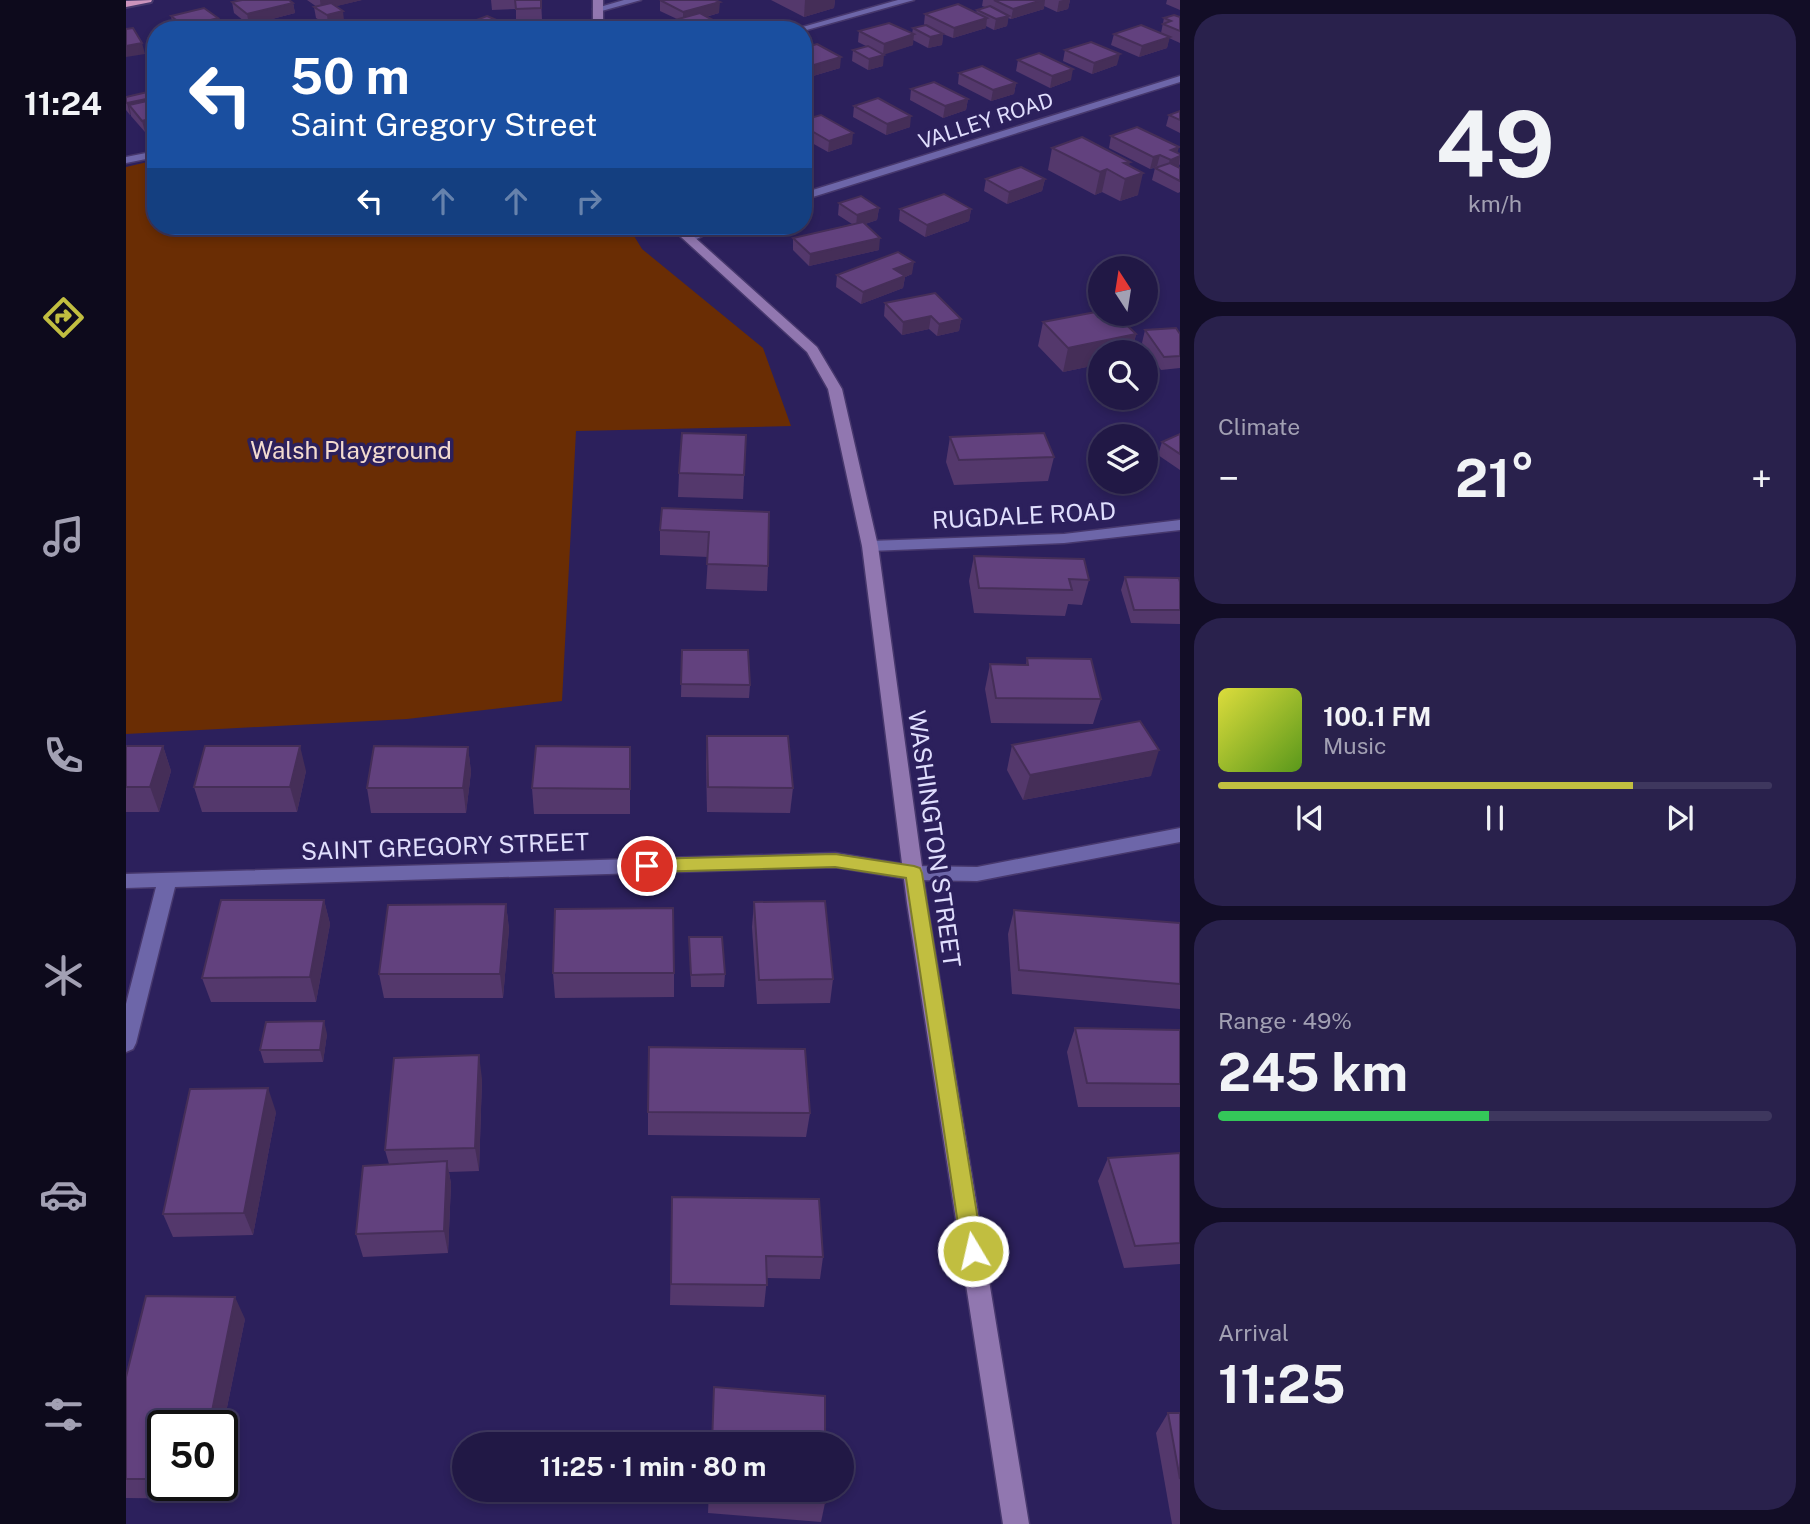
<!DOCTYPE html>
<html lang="en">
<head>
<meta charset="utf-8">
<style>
	body { margin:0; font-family:"Public Sans",sans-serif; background:#29214c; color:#f1f3f6; height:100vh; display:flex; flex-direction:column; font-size:26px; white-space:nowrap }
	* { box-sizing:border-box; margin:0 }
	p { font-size:23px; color:#a2a0b3 }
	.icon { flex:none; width:38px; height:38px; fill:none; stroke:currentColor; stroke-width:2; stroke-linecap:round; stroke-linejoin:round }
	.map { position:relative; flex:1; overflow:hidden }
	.panel { display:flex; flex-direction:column; gap:14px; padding:14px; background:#120d26; width:630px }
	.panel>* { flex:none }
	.hud { position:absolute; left:21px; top:21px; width:665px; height:214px; border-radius:28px; box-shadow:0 4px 10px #0003,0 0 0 2px #3e375e; background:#1a4fa0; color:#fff; overflow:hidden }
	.needle { width:46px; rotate:348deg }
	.tools { position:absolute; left:962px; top:256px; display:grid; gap:14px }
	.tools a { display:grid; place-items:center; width:70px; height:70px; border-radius:50%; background:#211845; box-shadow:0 4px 10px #0003,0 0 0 2px #3e375e; font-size:35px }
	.speed { position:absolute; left:21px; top:1410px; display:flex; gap:14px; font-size:35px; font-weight:700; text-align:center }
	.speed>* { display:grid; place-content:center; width:91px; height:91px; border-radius:50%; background:#211845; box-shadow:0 4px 10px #0003,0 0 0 2px #3e375e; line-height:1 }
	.speed .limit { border:4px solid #111; border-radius:10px; background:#fff; color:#111 }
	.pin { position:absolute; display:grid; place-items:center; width:60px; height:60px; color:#fff; margin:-30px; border:4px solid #fff; border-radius:50%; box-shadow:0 2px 7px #0007 }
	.me { position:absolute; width:77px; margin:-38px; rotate:351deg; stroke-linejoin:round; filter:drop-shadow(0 0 5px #0008) }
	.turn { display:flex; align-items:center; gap:24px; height:147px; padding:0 28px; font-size:32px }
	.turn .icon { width:91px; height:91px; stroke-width:2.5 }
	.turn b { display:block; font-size:49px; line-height:60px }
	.lanes { display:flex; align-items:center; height:66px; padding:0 28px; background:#0003; justify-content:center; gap:35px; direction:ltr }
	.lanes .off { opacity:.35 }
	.big { font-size:52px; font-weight:700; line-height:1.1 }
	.panel .card { flex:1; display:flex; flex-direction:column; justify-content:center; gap:10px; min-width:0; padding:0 24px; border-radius:28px; background:#29214c }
	.panel .dial { align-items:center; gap:0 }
	.dial b { font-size:91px; line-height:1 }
	.song { display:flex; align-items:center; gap:21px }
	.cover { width:84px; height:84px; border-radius:10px; background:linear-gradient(135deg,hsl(60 70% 55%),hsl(90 70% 35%)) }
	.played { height:7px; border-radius:4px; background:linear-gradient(90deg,#c1be40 75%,#3e375e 75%) }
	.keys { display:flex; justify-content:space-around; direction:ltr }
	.heat { display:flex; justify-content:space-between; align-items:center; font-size:38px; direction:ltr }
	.charge { height:10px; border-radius:5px; background:linear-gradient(90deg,#34c759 49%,#3e375e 0) }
	.trip { position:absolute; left:326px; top:1432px; width:402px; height:70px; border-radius:35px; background:#211845; box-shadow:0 4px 10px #0003,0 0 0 2px #3e375e; font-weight:700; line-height:70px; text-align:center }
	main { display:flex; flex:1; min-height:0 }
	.tabs { display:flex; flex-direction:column; width:126px; justify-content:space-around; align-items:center; background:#0d0a1c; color:#a2a0b3 }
	.tabs .icon { width:49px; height:49px }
	.tabs .active { color:#c1be40 }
	.tabs b { font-size:32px; color:#f1f3f6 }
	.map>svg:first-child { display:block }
	.green { fill:#6a2d04 }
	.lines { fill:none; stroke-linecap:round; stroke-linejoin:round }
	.service-casing { stroke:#47386d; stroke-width:3 }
	.minor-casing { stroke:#47386d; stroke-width:3 }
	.secondary-casing { stroke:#47386d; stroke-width:3 }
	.trunk-casing { stroke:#47386d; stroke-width:4 }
	.service { fill:#6d66a9; fill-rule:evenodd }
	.minor { fill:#6d66a9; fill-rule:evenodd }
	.secondary { fill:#9177b0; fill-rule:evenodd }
	.trunk { fill:#cc93bc; fill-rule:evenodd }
	.wall { fill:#54386c }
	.shaded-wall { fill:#452e58 }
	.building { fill:#62417e; stroke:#452e58; stroke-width:2 }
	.route { fill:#c1be40; stroke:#7d7c2a; stroke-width:2 }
	.labels { text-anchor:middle; stroke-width:7; stroke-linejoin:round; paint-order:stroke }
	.far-street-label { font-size:21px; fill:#e0defd; stroke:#2c205c }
	.park-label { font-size:24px; fill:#f3dbcf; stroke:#2c205c }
	.street-label { font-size:24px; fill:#e0defd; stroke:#2c205c }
</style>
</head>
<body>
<main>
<nav class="tabs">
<b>11:24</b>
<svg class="icon active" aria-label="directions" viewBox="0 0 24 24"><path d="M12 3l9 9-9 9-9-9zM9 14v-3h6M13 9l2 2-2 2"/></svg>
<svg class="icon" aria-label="music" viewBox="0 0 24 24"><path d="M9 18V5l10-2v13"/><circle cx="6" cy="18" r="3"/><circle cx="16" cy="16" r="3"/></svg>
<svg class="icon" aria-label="phone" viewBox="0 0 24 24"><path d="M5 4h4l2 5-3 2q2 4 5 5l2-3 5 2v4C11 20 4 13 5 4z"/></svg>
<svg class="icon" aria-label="climate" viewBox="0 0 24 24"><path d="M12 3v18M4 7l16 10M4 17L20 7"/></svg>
<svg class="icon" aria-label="car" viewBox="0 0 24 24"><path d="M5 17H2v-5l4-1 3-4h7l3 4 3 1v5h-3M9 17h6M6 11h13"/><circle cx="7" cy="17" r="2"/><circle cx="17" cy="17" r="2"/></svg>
<svg class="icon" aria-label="filters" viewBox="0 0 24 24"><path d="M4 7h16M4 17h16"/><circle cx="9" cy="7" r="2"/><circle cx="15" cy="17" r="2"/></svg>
</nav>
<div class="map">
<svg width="1054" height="1524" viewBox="0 0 1054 1524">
	<rect width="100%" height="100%" fill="#2c205c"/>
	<path class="green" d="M30,160V226H502L516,249L637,348L665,426L450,431L436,701L281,719L0,734V167Z"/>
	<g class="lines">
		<defs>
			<path id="service" d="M498,0H515L472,12L467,9Z"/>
			<g id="minor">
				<path d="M772,0H788L677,31L666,30Z"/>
				<path d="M1054,76V82L677,200V193Z"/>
				<path d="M30,151V157L0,163V157Z"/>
				<path d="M580,226H595L567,241L557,238Z"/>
				<path d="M1054,520V530L938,543L744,551L736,546L744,541L938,534Z"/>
				<path d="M1054,828V842L851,881L788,880L709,867L49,887L10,1043L7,1049L0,1052V1004L30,887L0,888V874L709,853L788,866L851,867Z"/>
			</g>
			<g id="secondary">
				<rect x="467" y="0" width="10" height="30"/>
				<path d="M543,226H556L691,347L716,389L752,546L801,903L903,1524H877L781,903L736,546L702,389L681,352Z"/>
			</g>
			<path id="trunk" d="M26,0L25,2L0,7V1Z"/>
		</defs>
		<use href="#service" class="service-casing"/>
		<use href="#minor" class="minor-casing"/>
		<use href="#secondary" class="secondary-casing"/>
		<use href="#trunk" class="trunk-casing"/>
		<use href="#service" class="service"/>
		<use href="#minor" class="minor"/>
		<use href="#secondary" class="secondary"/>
		<use href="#trunk" class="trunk"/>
	</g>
	<g class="wall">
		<path d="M181,0H236L210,6L218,21L202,25L190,18L188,7H191Z"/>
		<path d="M365,0H415L416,19H390V9L366,10Z"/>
		<path d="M534,0L593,13L580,17L596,25V30H534V24L551,19L534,11Z"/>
		<path d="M645,0H709L708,8L678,17Z"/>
		<path d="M857,0H944L942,9L931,12L918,6V9L885,19L882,18L881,26L868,30L860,26V28L827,38L817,34L816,45L802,48L787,40V45L757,54V66L742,70L726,61L727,50L740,46L732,42L733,31L786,34L787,28L799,25L798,24L799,14L850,13L851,10L859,7L856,6Z"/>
		<path d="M1041,0H1054V10L1040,4Z"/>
		<path d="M106,2L167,3L169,13L123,25L108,13Z"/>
		<path d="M45,16L94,29L92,30H52L47,26Z"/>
		<path d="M1054,17V43L1043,38L1041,48L1013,57L985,45L988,34L1035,33L1038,18Z"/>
		<path d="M677,48L714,68L687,76L677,71Z"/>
		<path d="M939,50L991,65L966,74L937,61Z"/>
		<path d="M892,60L945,80L924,88L890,71Z"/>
		<path d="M833,73L890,83L888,94L865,101L832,84Z"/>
		<path d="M785,89L842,99L840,110L817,118L784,100Z"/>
		<path d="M30,90V129L19,132L5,116V114L4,115L0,110V97Z"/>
		<path d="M728,106L784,127L760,135L727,117Z"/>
		<path d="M1054,111V133L1040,126L1043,115Z"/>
		<path d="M677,120L726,144L702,152L677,138Z"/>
		<path d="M985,136L1054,154V164L1052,167L1054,168V192L1052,193L1026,180L1029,168L1032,167L1024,169L983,148Z"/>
		<path d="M926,148L1003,166L1012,195L994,201L976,192L969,195L922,170Z"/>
		<path d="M860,179H919L916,191L881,204L858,191Z"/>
		<path d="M713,203L753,208L751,220L739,224L753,250L683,266L667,250V238L726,224L712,215Z"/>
		<path d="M774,209H845L843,221L799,237L773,221Z"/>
		<path d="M786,274L779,277L777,288L735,304L710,287L711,275Z"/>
		<path d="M759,303L835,319L833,331L811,336L803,329L776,335L758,316Z"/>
		<path d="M917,322L1010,334L1006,352H975V364L937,372L912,346Z"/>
		<path d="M1019,330L1054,334V368L1035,370L1016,343Z"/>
		<path d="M1054,434V470L1032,455L1036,442Z"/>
		<path d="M620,435L617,499L552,497L553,473Z"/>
		<path d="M824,437L928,457L922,481L828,485L820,462Z"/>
		<path d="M643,512L642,566L641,591L580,589L582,557L534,555V530Z"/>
		<path d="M848,556L963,580L956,605L942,604L939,616L848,613L843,581Z"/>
		<path d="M999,577L1054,582V624L1005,623L995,590Z"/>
		<path d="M556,650L624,685L623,698L555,697Z"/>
		<path d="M901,658L975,699L967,724L865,723L859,689L864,664L900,665Z"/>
		<path d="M581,736L667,788L664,813L581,812L580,762Z"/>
		<path d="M886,745L1025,776L897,800L881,770Z"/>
		<path d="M0,746H37L45,771L33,812H0Z"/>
		<path d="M342,747L345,772L340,813H245L241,788Z"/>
		<path d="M504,747V814H408L406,788Z"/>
		<path d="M180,771L171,812H76L68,787Z"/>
		<path d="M198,900L204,924L190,1002H85L76,978Z"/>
		<path d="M628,902L707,979L704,1003L631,1004L626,927Z"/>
		<path d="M380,904L383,929L377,998H258L253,974Z"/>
		<path d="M888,910L1054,923V1009L886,994L882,934Z"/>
		<path d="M563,937L599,974L598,987H565Z"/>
		<path d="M427,973H548V997L429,998Z"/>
		<path d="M949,1028L1054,1030V1107H952L941,1052Z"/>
		<path d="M201,1034L197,1062L138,1063L134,1050Z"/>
		<path d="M356,1079L353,1171L323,1172L325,1184L322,1253L237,1257L230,1234L263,1164L259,1150Z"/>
		<path d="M150,1112L127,1235L47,1237L37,1214Z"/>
		<path d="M522,1112L684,1113L680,1137L522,1135Z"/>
		<path d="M1054,1153V1264L998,1268L972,1181L982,1158Z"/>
		<path d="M546,1197L697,1257L694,1279L641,1278L638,1307L544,1305Z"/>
		<path d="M119,1319L96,1432V1426H37V1486H86L83,1499L0,1498V1377Z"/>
		<path d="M1042,1413H1054V1524H1046L1030,1433Z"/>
		<path d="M583,1489H699V1503L695,1522L582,1513Z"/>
	</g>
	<g class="shaded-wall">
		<path d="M194,0H236L195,10Z"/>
		<path d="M679,0H709L708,8L678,17Z"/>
		<path d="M916,0H919L918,9L885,19L887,9Z"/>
		<path d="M937,0H944L942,9L931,12L933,1Z"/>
		<path d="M594,2L593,13L557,23V12Z"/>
		<path d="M167,3L169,13L123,25L121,14Z"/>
		<path d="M217,11L218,21L202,25L201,15Z"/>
		<path d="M883,16L881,26L868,30L870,19Z"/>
		<path d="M92,18L94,29L90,30L81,21Z"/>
		<path d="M861,18L860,28L827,38L828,28Z"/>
		<path d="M382,25V30H370Z"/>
		<path d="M596,25V30H580Z"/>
		<path d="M788,34L787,45L757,55L758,44Z"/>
		<path d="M817,34L816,45L802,48L804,37Z"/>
		<path d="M1044,37L1041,48L1013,57L1016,46Z"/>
		<path d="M16,43L19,54L0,57V46Z"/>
		<path d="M994,54L991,65L966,74L968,63Z"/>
		<path d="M758,55L757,66L742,70L743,59Z"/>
		<path d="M715,57L714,68L687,76L688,65Z"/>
		<path d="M947,69L945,80L924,88L926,76Z"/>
		<path d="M890,83L888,94L865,101L867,90Z"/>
		<path d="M30,97V108L3,105L5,114L4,115L1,103Z"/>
		<path d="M842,99L840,110L817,118L819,106Z"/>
		<path d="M785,116L784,127L760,135L761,124Z"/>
		<path d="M30,117V129L19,132L16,121Z"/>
		<path d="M727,133L726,144L702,152L703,141Z"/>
		<path d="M1053,147L1050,158L1054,156L1053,167L1042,171L1045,150Z"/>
		<path d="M1034,155L1031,166L1024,169L1027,157Z"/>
		<path d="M1004,162L1000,179L1017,173L1012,195L994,201L999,179L998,163Z"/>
		<path d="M981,169L976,192L969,195L974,172Z"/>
		<path d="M919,179L916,191L881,204L883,192Z"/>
		<path d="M753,208L751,220L730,227L731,215Z"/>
		<path d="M845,209L843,221L799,237L801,225Z"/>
		<path d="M754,238L753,250L683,266L684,254Z"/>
		<path d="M788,262L786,274L779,277L777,288L735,304L737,292L768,269Z"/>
		<path d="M805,316L803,329L776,335L777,322Z"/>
		<path d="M835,319L833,331L811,336L813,324Z"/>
		<path d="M1010,334L1006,352H975V364L937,372L942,348Z"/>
		<path d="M37,746L45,771L33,812L24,787Z"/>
		<path d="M174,746L180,771L171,812L164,787Z"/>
		<path d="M342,747L345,772L340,813L337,788Z"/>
		<path d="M1033,750L1025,776L897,800L904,775Z"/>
		<path d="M198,900L204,924L190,1002L184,977Z"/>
		<path d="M380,904L383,929L377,998L374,974Z"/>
		<path d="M198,1021L201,1034L197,1062L194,1050Z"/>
		<path d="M353,1055L356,1079L353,1171L349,1148Z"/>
		<path d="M142,1088L150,1112L127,1235L118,1213Z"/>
		<path d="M321,1161L325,1184L322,1253L318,1231Z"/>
		<path d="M109,1297L119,1319L96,1432V1426H83Z"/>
		<path d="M76,1486H86L83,1499Z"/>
	</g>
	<g class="building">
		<path d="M116,0H163L167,3L121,14L106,2Z"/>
		<path d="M389,0H415V8L390,9Z"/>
		<path d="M534,0H589L594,2L557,12Z"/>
		<path d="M868,0H916L887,9Z"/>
		<path d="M205,3L217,11L201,15L188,7Z"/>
		<path d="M832,4L861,18L828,28L799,14Z"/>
		<path d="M864,6L883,16L870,19L851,10Z"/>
		<path d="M78,8L92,18L81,21L92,29L63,30L45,16Z"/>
		<path d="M574,13L596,25L580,30H544L534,24Z"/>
		<path d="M1048,15L1054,17V31L1037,24L1045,21L1038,18Z"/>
		<path d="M361,16L382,25L370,30H343L334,26Z"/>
		<path d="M763,23L788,34L758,44L733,31Z"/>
		<path d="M800,25L817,34L804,37L787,28Z"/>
		<path d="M1015,25L1044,37L1016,46L988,34Z"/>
		<path d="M7,28L16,43L0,46V29Z"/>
		<path d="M965,42L994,54L968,63L939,50Z"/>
		<path d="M691,44L715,57L688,65L677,60V48Z"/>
		<path d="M742,46L758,55L743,59L727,50Z"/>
		<path d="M913,53L947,69L926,76L892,60Z"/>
		<path d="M856,66L890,83L867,90L833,73Z"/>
		<path d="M808,82L842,99L819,106L785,89Z"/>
		<path d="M30,90V97L1,103L0,102V97Z"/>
		<path d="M752,98L785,116L761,124L728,106Z"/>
		<path d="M30,99V117L16,121L3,105Z"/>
		<path d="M1054,111V120L1043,115Z"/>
		<path d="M695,115L727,133L703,141L677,126V120Z"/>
		<path d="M1011,127L1053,147L1045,150L1054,154V156L1045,160L1034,155L1027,157L985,136Z"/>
		<path d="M956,137L1004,162L998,163L1017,173L999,179L981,169L974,172L926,148Z"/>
		<path d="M1044,163L1054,168V181L1029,168Z"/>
		<path d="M895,167L919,179L883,192L860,179Z"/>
		<path d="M818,194L845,209L801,225L774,209Z"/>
		<path d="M735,196L753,208L731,215L713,203Z"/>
		<path d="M737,222L754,238L684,254L667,238Z"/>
		<path d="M772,252L788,262L768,269L779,276L737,292L711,275Z"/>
		<path d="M809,293L835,319L813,324L805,316L777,322L759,303Z"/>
		<path d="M975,311V313H988L1010,334L942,348L917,322Z"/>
		<path d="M1050,328L1054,334V356L1038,357L1019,330Z"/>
		<path d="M556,433L620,435L618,475L553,473Z"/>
		<path d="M918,433L928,457L833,460L824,437Z"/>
		<path d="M1054,434V454L1036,442Z"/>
		<path d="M536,508L643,512L642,566L581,564L583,532L534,530Z"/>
		<path d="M848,556L958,559L963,580L943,579L946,590L853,588Z"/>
		<path d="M999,577L1053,578L1054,582V610H1008Z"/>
		<path d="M556,650H622L624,685L555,684Z"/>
		<path d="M901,658L965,659L975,699L870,698L864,664L902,665Z"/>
		<path d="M1014,721L1033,750L904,775L886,745Z"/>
		<path d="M581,736H662L667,788L582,787Z"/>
		<path d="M0,746H37L24,787H0Z"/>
		<path d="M79,746H174L164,787H68Z"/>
		<path d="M248,746L342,747L337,788H241Z"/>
		<path d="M410,746L504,747V789L406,788Z"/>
		<path d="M95,900H198L184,977L76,978Z"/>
		<path d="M699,901L707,979L633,980L628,902Z"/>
		<path d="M380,904L374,974H253L262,905Z"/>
		<path d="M547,908L548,973H427L429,909Z"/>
		<path d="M888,910L1054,923V984L893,970Z"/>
		<path d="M563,937H596L599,974L565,975Z"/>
		<path d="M198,1021L194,1050H134L140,1022Z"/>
		<path d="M949,1028L1054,1030V1084L961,1083Z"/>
		<path d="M523,1047L679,1049L684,1113L522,1112Z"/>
		<path d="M353,1055L349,1148L259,1150L268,1058Z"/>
		<path d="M142,1088L118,1213L37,1214L64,1089Z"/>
		<path d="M1054,1153V1243L1009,1246L982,1158Z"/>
		<path d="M321,1161L318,1231L230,1234L237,1166Z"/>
		<path d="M546,1197L693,1199L697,1257L640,1256L641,1285L545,1284Z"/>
		<path d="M20,1296L109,1297L83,1426H37V1479H0V1377Z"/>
		<path d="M588,1387L699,1396V1444H586Z"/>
		<path d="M1042,1413H1054V1479Z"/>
		<path d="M584,1489H699V1503L584,1495Z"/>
	</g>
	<path class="route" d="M709,854L788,866L794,868L796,873L857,1251L854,1258L847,1261L839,1258L836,1251L780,878L709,867L521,872L515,870L512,866L515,861L521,859Z"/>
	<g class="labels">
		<g class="far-street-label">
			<text transform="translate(860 121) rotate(-18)" y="7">VALLEY ROAD</text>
		</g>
		<g class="park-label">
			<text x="225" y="459">Walsh Playground</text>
		</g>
		<g class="street-label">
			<text transform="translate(898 516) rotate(-3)" y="8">RUGDALE ROAD</text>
			<text transform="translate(808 839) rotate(82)" y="8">WASHINGTON STREET</text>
			<text transform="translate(319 847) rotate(-2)" y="8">SAINT GREGORY STREET</text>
		</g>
	</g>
</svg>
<div class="tools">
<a><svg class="needle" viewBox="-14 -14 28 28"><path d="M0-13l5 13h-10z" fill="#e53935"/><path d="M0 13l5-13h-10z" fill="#a2a0b3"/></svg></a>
<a><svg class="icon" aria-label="search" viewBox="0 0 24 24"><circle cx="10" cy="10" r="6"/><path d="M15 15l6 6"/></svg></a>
<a><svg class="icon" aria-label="layers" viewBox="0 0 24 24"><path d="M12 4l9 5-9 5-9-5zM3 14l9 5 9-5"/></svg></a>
</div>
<div class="speed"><div class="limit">50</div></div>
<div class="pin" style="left:521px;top:866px;background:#d93025"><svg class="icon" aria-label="arrive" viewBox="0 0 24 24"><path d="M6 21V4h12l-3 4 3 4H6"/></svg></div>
<svg class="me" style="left:847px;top:1251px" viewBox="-20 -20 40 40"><circle r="17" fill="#c1be40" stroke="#fff" stroke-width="3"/><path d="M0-11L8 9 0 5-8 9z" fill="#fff"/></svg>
<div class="trip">11:25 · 1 min · 80 m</div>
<div class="hud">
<div class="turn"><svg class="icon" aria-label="left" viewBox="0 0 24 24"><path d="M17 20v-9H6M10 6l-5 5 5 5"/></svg><div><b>50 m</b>Saint Gregory Street</div></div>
<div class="lanes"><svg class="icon" aria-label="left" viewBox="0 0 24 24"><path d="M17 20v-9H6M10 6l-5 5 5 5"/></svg><svg class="icon off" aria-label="ahead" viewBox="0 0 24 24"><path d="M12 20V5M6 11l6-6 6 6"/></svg><svg class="icon off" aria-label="ahead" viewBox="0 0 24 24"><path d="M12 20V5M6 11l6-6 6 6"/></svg><svg class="icon off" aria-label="right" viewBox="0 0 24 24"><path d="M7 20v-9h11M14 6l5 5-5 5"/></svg></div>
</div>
</div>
<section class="panel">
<div class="card dial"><b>49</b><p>km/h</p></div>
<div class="card"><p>Climate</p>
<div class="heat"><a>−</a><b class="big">21°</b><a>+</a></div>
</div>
<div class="card">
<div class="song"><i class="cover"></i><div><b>100.1 FM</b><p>Music</p></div></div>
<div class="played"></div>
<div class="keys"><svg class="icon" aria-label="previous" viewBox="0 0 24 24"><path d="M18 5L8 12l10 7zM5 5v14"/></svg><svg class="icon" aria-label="pause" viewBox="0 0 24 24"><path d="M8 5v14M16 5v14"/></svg><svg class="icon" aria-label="next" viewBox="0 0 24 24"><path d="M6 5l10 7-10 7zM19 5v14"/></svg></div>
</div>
<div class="card"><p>Range · 49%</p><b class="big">245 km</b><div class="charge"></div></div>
<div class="card"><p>Arrival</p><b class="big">11:25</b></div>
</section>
</main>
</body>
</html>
